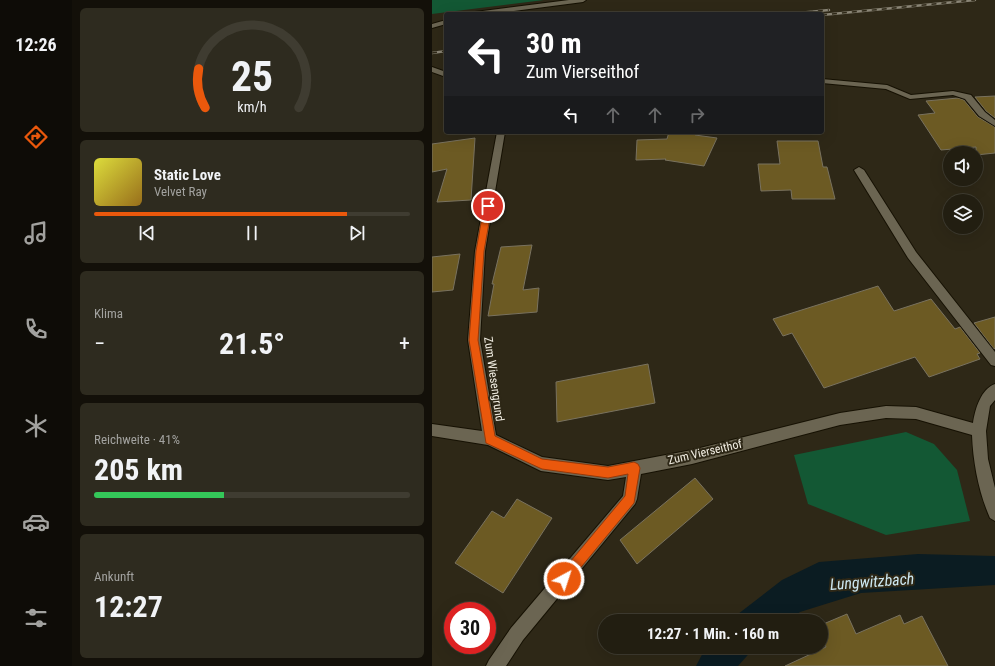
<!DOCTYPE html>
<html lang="de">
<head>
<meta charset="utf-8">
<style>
	body { margin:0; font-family:"Roboto Condensed",sans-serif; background:#2e2b1f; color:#f1f3f6; height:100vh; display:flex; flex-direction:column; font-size:15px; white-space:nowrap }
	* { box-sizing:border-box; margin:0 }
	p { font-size:13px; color:#a2a29f }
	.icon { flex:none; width:22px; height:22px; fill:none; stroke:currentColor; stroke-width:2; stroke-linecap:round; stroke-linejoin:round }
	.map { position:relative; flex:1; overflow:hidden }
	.panel { display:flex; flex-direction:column; gap:8px; padding:8px; background:#131009; width:360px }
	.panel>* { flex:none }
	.hud { position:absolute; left:12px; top:12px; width:380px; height:122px; border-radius:4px; box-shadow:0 4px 16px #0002,0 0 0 1px #3f3c31; background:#202124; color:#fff; overflow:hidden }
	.buttons { position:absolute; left:511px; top:146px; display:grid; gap:8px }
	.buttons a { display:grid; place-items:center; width:40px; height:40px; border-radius:50%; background:#221e11; box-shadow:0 4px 16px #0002,0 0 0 1px #3f3c31; font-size:20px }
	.speed { position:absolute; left:12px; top:602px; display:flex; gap:8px; font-size:20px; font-weight:700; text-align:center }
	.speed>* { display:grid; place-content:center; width:52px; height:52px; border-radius:50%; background:#221e11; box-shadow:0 4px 16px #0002,0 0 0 1px #3f3c31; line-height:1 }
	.speed .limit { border:6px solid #d22; background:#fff; color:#111 }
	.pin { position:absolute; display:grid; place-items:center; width:34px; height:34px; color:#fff; margin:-17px; border:2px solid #fff; border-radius:50%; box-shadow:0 1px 4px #0007 }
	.me { position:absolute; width:44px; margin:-22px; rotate:40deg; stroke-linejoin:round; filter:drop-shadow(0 0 3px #0008) }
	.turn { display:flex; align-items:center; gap:14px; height:84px; padding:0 16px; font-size:18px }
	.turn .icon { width:52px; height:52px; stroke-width:2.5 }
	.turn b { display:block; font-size:28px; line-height:34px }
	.lanes { display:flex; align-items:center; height:38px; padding:0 16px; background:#0003; justify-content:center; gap:20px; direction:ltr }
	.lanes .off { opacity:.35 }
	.big { font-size:30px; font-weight:700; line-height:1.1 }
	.panel .tile { flex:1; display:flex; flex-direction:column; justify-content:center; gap:6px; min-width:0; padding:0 14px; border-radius:6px; background:#2e2b1f }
	.panel .dial { align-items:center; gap:0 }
	.dial svg { height:104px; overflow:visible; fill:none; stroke:#3f3c31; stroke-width:7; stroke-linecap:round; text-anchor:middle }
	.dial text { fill:#f1f3f6; stroke:none }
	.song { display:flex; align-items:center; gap:12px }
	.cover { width:48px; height:48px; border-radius:6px; background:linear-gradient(135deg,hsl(60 70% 55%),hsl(40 70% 35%)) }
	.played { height:4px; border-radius:2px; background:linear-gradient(90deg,#ea580c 80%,#3f3c31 80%) }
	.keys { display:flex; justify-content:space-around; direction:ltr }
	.heat { display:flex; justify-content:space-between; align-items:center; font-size:22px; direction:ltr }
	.charge { height:6px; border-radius:3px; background:linear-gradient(90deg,#34c759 41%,#3f3c31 0) }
	.trip { position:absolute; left:166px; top:614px; width:230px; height:40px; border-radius:20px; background:#221e11; box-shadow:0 4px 16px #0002,0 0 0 1px #3f3c31; font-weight:700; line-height:40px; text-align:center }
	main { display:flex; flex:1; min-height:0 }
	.dock { display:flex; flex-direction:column; width:72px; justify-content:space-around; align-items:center; background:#0e0c07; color:#a2a29f }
	.dock .icon { width:28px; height:28px }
	.dock .selected { color:#ea580c }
	.dock b { font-size:18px; color:#f1f3f6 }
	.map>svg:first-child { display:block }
	.green { fill:#135834 }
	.water { fill:#0b1c22 }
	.building { fill:#6c5a23; stroke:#79725f }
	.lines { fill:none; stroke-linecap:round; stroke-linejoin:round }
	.minor-casing { stroke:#161103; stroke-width:2 }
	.minor { fill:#6b6552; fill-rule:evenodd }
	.rail-casing { stroke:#8a8576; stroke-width:2.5 }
	.rail { stroke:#2e2817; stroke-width:1.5; stroke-dasharray:5; stroke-linecap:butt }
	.route { fill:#ea580c; stroke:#983908 }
	.labels { text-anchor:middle; stroke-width:4; stroke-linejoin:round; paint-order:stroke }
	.street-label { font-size:12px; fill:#f1ede2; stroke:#2e2817 }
	.near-water-label { font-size:16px; font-style:italic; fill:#cce7f1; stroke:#2e2817 }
</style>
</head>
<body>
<main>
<nav class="dock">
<b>12:26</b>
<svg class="icon selected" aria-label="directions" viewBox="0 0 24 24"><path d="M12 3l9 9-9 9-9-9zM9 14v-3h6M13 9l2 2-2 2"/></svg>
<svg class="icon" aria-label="music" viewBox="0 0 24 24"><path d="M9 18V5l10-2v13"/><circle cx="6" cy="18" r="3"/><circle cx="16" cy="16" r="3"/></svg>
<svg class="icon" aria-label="phone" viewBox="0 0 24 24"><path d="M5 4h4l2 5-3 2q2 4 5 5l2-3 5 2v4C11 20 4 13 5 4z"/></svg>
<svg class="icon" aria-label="climate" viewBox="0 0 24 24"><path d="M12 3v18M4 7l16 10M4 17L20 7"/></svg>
<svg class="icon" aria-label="car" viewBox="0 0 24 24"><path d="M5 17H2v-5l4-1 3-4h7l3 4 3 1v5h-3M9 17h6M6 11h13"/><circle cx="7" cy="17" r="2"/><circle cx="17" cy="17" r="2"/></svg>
<svg class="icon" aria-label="filters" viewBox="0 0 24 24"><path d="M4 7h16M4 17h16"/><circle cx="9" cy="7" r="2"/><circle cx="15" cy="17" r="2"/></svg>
</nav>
<section class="panel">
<div class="tile dial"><svg viewBox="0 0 100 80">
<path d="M14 69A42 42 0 1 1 86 69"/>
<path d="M14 69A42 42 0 0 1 9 39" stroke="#ea580c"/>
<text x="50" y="56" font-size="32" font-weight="700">25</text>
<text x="50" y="72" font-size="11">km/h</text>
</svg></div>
<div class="tile">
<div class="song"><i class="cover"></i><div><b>Static Love</b><p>Velvet Ray</p></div></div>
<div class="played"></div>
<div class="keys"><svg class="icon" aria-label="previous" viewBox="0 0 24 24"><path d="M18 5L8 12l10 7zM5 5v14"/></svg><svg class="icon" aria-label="pause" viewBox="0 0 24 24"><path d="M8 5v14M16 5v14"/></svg><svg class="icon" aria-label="next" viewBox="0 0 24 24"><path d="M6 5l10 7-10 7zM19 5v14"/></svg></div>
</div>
<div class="tile"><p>Klima</p>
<div class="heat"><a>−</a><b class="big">21.5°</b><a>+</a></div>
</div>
<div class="tile"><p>Reichweite · 41%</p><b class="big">205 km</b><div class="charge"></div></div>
<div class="tile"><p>Ankunft</p><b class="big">12:27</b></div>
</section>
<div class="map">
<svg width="563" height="666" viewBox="0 0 563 666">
	<rect width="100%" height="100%" fill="#2e2817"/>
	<g class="green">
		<path d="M0,0H112L0,14Z"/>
		<path d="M474,432L502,444L525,470L538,521L454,535L376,504L362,455Z"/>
	</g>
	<g class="water">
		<path d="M486,554L563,556V585L429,593L368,612L355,621H297L350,580L387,562Z"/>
		<path d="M274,647H323L306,666H264Z"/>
	</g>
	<g class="building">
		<path d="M563,96V118L554,111L543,97Z"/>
		<path d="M526,98L532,100L546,117L563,127V153L544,155V147L509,150L486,115L503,113L494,101Z"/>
		<path d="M237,132H264L263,135L285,138L272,166L233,160L234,159L204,160L205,140L235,139Z"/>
		<path d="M43,138L39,200L5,202L15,169L0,172V144Z"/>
		<path d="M345,141H386L391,167H395L403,199H360L359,190L329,191L326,164H348Z"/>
		<path d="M100,245L91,290L107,288L105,312L56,316L62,284H60L69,247Z"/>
		<path d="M28,254L21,290L0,292V257Z"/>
		<path d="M446,286L462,311L499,299L523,329L528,327L548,353L545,354L548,359L497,377L483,357L392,388L360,333L351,336L341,319Z"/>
		<path d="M563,317V348L562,349L542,323Z"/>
		<path d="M216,364L223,403L125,422L124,382Z"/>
		<path d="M263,478L281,499L205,564L188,540Z"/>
		<path d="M85,499L120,518L71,593L23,563L60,511L72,518Z"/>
		<path d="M415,614L424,634L468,615L472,624L490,616L516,666H353L394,647L389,634V625Z"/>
	</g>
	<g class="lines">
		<defs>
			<g id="minor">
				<path d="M137,0H154L151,2L58,14H40L43,12Z"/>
				<path d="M14,20V24L0,28V24Z"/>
				<path d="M0,67L14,72V77L0,72Z"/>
				<path d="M390,79L455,85L479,95L521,91L539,95L553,112L563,120V126L547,116L533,99L521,95L478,99L454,89L390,83Z"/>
				<path d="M65,132H73L53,251L48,340L64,435L110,457L176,466L260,450L408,413L454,406L484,407L541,423C543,409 549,389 563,384V400L558,406L554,431L556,459L563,488V521L558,518C547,493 541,463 540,435L484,419L454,418L408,425L260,464L209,474L205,499L203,504L91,640L74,666H54L57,660L79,628L191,496L194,477L176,480L109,471L56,445L0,436V424L50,431L36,340L43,251Z"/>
				<path d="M427,167L432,170L484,252L563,352V366L559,365L476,258L422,170Z"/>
			</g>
		</defs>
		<use href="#minor" class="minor-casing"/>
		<use href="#minor" class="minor"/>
		<defs>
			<g id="rail">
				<path d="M356,14L397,10"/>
				<path d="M390,15L543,0"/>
				<path d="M0,53L14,51"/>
			</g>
		</defs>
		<use href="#rail" class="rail-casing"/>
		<use href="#rail" class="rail"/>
	</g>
	<path class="route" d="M56,204L60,206L52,251L46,340L63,436L110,459L176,467L202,462L206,464L208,468L202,503L136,583L132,585L128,583L126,579L128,574L193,496L196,474L176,478L110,469L54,443L37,340L44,251L52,206Z"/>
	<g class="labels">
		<g class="street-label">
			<text transform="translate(62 379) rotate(82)" y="4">Zum Wiesengrund</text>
			<text transform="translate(273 452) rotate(-13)" y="4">Zum Vierseithof</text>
		</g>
		<g class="near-water-label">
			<text transform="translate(440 581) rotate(-4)" y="6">Lungwitzbach</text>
		</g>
	</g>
</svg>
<div class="buttons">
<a><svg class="icon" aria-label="sound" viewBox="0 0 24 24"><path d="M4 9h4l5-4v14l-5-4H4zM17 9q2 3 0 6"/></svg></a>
<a><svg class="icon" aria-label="layers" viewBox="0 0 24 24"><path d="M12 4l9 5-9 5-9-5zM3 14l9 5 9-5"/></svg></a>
</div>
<div class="speed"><div class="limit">30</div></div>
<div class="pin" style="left:56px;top:206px;background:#d93025"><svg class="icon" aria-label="arrive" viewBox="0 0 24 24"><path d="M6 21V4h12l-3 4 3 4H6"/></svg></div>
<svg class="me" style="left:132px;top:579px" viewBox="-20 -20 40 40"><circle r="17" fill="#ea580c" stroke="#fff" stroke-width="3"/><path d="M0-11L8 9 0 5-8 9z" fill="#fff"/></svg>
<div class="trip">12:27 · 1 Min. · 160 m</div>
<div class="hud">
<div class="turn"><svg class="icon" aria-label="left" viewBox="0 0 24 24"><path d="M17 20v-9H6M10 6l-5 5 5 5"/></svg><div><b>30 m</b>Zum Vierseithof</div></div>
<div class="lanes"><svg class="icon" aria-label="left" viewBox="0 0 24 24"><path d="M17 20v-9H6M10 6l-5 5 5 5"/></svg><svg class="icon off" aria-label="ahead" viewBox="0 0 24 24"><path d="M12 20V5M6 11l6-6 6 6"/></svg><svg class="icon off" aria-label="ahead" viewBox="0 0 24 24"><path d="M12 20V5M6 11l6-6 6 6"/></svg><svg class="icon off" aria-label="right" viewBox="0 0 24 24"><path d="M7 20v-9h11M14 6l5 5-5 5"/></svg></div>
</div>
</div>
</main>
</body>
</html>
